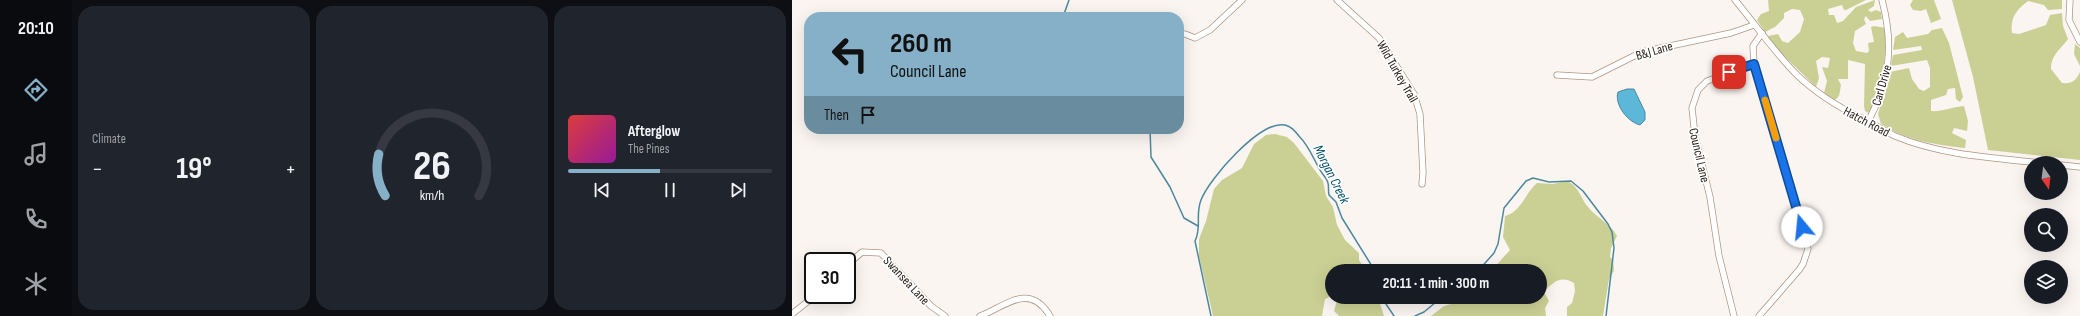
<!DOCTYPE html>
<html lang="en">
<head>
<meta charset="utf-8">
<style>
	body { margin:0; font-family:"Sofia Sans Condensed",sans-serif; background:#20242c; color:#f1f3f6; height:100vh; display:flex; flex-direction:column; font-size:15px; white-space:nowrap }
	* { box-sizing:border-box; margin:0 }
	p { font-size:13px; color:#9ea1a6 }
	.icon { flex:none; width:22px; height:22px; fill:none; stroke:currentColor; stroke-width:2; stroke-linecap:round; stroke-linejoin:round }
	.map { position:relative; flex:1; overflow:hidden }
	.drawer { display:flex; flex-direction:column; gap:6px; padding:6px; background:#0d0f14; width:720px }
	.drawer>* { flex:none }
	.top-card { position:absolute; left:12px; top:12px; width:380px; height:122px; border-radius:16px; box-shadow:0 4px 16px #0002; background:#85b0c7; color:#111; overflow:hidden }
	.needle { width:26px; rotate:166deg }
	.buttons { position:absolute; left:1232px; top:156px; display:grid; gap:8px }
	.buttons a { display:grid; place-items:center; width:44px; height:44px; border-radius:50%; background:#171b24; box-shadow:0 4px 16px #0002; font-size:20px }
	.speed { position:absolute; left:12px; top:252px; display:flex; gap:8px; font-size:20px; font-weight:700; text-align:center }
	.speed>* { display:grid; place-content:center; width:52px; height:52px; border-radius:50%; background:#171b24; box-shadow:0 4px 16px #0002; line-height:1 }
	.speed .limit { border:2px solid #111; border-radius:6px; background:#fff; color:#111 }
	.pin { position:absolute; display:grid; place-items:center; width:34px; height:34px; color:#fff; margin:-17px; border-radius:8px; box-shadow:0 2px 6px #0006 }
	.me { position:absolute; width:44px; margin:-22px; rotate:343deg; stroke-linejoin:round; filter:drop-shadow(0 0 3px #0008) }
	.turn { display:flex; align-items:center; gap:14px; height:84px; padding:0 20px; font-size:18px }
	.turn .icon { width:52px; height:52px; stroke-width:2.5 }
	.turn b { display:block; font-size:28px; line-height:34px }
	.then { display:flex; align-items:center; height:38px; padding:0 20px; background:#0003; gap:8px; font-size:15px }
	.big { font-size:30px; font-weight:700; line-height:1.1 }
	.drawer .widget { flex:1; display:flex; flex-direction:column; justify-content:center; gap:6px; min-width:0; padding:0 14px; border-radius:16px; background:#20242c }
	.drawer .dial { align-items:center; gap:0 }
	.dial svg { height:104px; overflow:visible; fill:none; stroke:#363941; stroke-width:7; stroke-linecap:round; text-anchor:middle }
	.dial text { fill:#f1f3f6; stroke:none }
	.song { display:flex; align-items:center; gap:12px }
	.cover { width:48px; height:48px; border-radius:6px; background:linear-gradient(135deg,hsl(0 70% 55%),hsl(300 70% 35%)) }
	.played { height:4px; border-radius:2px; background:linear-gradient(90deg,#85b0c7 45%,#363941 45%) }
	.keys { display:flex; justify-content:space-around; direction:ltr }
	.heat { display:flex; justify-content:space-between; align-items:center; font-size:22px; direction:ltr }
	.drawer .tiles { flex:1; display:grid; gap:6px; grid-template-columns:repeat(3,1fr) }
	.trip { position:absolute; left:533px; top:264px; width:222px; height:40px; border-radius:20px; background:#171b24; box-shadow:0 4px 16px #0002; font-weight:700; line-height:40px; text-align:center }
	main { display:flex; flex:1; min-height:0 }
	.menu { display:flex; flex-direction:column; width:72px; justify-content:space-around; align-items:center; background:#090b0e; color:#9ea1a6 }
	.menu .icon { width:28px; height:28px }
	.menu .current { color:#85b0c7 }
	.menu b { font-size:18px; color:#f1f3f6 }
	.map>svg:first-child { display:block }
	.green { fill:#cad094 }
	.water { fill:#5db7d8; stroke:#4c889d }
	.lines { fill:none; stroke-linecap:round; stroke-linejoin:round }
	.stream { stroke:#4c889d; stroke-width:1.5 }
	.minor-casing { stroke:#af9581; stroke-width:7 }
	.minor { stroke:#fff; stroke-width:5.5 }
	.route-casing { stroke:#114b97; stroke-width:10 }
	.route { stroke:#1a73e8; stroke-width:7 }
	.slow { stroke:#f59e0b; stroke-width:7 }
	.labels { text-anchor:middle; stroke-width:3.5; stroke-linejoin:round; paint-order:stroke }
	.street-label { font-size:13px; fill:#261c14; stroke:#fff }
	.water-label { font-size:14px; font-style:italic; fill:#015269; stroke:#fff }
</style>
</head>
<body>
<main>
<nav class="menu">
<b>20:10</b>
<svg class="icon current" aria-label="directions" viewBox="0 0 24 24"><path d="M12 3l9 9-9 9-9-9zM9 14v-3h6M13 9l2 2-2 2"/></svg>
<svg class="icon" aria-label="music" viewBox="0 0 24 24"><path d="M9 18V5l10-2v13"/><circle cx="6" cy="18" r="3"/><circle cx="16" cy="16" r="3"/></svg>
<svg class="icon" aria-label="phone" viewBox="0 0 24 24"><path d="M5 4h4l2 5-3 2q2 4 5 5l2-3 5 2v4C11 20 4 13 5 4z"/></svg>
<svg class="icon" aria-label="climate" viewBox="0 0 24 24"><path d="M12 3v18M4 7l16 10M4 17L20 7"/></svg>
</nav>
<section class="drawer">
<div class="tiles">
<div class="widget"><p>Climate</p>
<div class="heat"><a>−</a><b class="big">19°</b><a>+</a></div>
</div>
<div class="widget dial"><svg viewBox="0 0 100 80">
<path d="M14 69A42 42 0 1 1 86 69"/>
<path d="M14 69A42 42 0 0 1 9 37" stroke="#85b0c7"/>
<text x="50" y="56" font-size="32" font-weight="700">26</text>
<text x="50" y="72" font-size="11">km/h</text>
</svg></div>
<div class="widget">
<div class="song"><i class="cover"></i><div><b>Afterglow</b><p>The Pines</p></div></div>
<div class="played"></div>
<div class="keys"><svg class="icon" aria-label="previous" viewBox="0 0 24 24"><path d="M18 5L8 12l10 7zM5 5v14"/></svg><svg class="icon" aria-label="pause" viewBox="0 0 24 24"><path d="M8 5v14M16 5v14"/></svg><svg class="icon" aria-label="next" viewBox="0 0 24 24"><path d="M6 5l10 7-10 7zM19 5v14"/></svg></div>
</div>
</div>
</section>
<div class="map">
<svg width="1288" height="316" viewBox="0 0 1288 316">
	<rect width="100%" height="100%" fill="#fbf5f1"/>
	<g class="green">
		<path d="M976,0H1074L1054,10H1052L1050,5L1036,9L1037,15H1042L1045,23L1051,21L1064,7L1083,0L1082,6L1076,10L1079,12L1084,10L1089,12L1090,19L1078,21L1074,16L1072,19L1074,24L1063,31L1061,43L1064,51L1075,53L1077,51L1076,43L1082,42L1079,27L1082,26L1094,28C1094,50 1091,95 1077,113L1073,111L1072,106L1073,64L1056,60V79H1046L1049,85L1047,96L1042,101L1032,93L1035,81L1030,67L1036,68L1038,58L1030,57L1024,61L1027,78L1024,87L981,45L976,36L986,34L990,41L996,43L1008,32L1012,19L1008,10L1000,9L992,13V18L983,27L973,32L965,20L969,14L977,11Z"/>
		<path d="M1121,0H1142L1149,19L1139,23L1134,9L1129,11L1121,10L1118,5Z"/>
		<path d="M1160,0H1270V9L1256,10L1252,5L1236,1C1224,10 1218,18 1220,33L1227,34L1254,25L1258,15L1270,13L1271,26L1276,39C1269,49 1259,55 1259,69L1270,83C1281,84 1284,80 1288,72V160L1196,150L1181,77Z"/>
		<path d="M1150,28L1157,43L1171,97L1168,102L1164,99L1163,88L1156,89L1154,95L1139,100V111C1150,112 1159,107 1172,106L1176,121L1175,131L1162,128L1160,133L1174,140L1173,148C1144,145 1113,140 1089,124L1086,114L1098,72L1117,68L1120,79L1127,89L1132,91L1138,87V68L1135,60L1099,66L1101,55L1130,50L1129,46L1101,50L1103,37L1111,32L1115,38L1136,34L1140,30Z"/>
		<path d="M1283,44L1288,48V66L1282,54Z"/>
		<path d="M483,134L495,137L502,143L531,181L534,196L541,207L545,225L553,240L567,253V260L574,271H540V296L533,299L530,316H421L407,256V239L414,221L422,189L430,180L450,168L462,144L474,135Z"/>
		<path d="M774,181C786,184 789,199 796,207C805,218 819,224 825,236L819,248L818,257L821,260L822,271L817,279L811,316H775V307L780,303L783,291L782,283C769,275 761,282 752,292L757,301L753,308L754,316H639L652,306L669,301L675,297H748V271H699L718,250L711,237L713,216C730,211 733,193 745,183L761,184Z"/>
		<path d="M546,297H586L592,316H547L542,311Z"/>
	</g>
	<path class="water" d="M835,89H842L853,112V120L848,125C836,122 822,105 826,92Z"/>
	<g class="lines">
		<g class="stream">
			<path d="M271,17L277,0"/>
			<path d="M309,129H320"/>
			<path d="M358,129L359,157L378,187L392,218L406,226"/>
			<path d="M686,271L702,253L706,244L712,208L734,181L741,178L757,182L779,181L791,191L816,224L820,232L822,248L814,316"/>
			<path d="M593,297L594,304L602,316"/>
			<path d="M419,316L403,241C410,227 403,215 409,200C417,179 468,120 493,125C498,126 504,132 507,136C517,146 521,158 528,170C530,174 535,178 536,183C537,186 536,191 537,195L544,202L550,218L583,271"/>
			<path d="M623,316L632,312L650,297"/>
		</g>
		<defs>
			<g id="minor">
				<path d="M545,0L587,38L622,94L628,114L631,173L630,184"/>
				<path d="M943,0C964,25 982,52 1005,75C1024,93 1048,108 1071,119C1082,124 1092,131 1103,136C1148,155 1201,158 1250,163"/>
				<path d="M1278,0L1277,20L1288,42"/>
				<path d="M393,34L403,38L418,30L450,0"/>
				<path d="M765,75L800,77L850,52L939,33L962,25"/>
				<path d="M1076,122C1098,80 1102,45 1090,0"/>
				<path d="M1269,165L1288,167"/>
				<path d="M55,265L70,252L89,253L139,306L153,316"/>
				<path d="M0,314L24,295"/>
				<path d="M188,316C213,307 237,281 258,316"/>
				<path d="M942,316L927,256L918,197L903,136L900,108L906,90L915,81L962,64"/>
				<path d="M967,316L1007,270L1011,264L1016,249L962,64L961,46L970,33"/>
			</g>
		</defs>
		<use href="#minor" class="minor-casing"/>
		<use href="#minor" class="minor"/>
	</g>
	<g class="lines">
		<defs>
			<path id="route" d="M937,72L962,64L1010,227"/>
		</defs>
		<use href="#route" class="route-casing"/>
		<use href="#route" class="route"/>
		<path class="slow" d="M973,100L984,138"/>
	</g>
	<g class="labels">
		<g class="street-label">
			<text transform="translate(862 50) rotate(-16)" y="5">B&amp;J Lane</text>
			<text transform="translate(606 71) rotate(60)" y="5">Wild Turkey Trail</text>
			<text transform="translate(1089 85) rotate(-74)" y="5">Carl Drive</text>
			<text transform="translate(1075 121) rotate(28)" y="5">Hatch Road</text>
			<text transform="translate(908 155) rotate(77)" y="5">Council Lane</text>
			<text transform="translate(115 280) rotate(47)" y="5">Swansea Lane</text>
		</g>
		<g class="water-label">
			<text transform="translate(540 174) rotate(63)" y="5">Morgan Creek</text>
		</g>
	</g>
</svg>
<div class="buttons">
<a><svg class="needle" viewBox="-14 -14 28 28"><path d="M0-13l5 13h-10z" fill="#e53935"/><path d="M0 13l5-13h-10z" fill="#9ea1a6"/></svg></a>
<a><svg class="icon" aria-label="search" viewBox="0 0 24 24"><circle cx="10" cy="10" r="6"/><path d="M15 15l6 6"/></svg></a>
<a><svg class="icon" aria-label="layers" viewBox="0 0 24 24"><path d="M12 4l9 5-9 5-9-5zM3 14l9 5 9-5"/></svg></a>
</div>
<div class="speed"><div class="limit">30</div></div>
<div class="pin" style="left:937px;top:72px;background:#d93025"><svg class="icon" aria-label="arrive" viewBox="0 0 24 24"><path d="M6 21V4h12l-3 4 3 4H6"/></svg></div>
<svg class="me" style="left:1010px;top:227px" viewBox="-20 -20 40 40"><circle r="19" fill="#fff"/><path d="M0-13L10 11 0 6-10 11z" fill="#1a73e8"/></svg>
<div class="trip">20:11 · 1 min · 300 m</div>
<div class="top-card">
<div class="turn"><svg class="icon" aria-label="left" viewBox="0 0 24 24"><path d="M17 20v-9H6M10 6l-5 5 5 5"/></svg><div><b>260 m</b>Council Lane</div></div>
<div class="then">Then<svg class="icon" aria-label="arrive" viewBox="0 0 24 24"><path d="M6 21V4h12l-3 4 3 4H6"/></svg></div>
</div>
</div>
</main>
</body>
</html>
